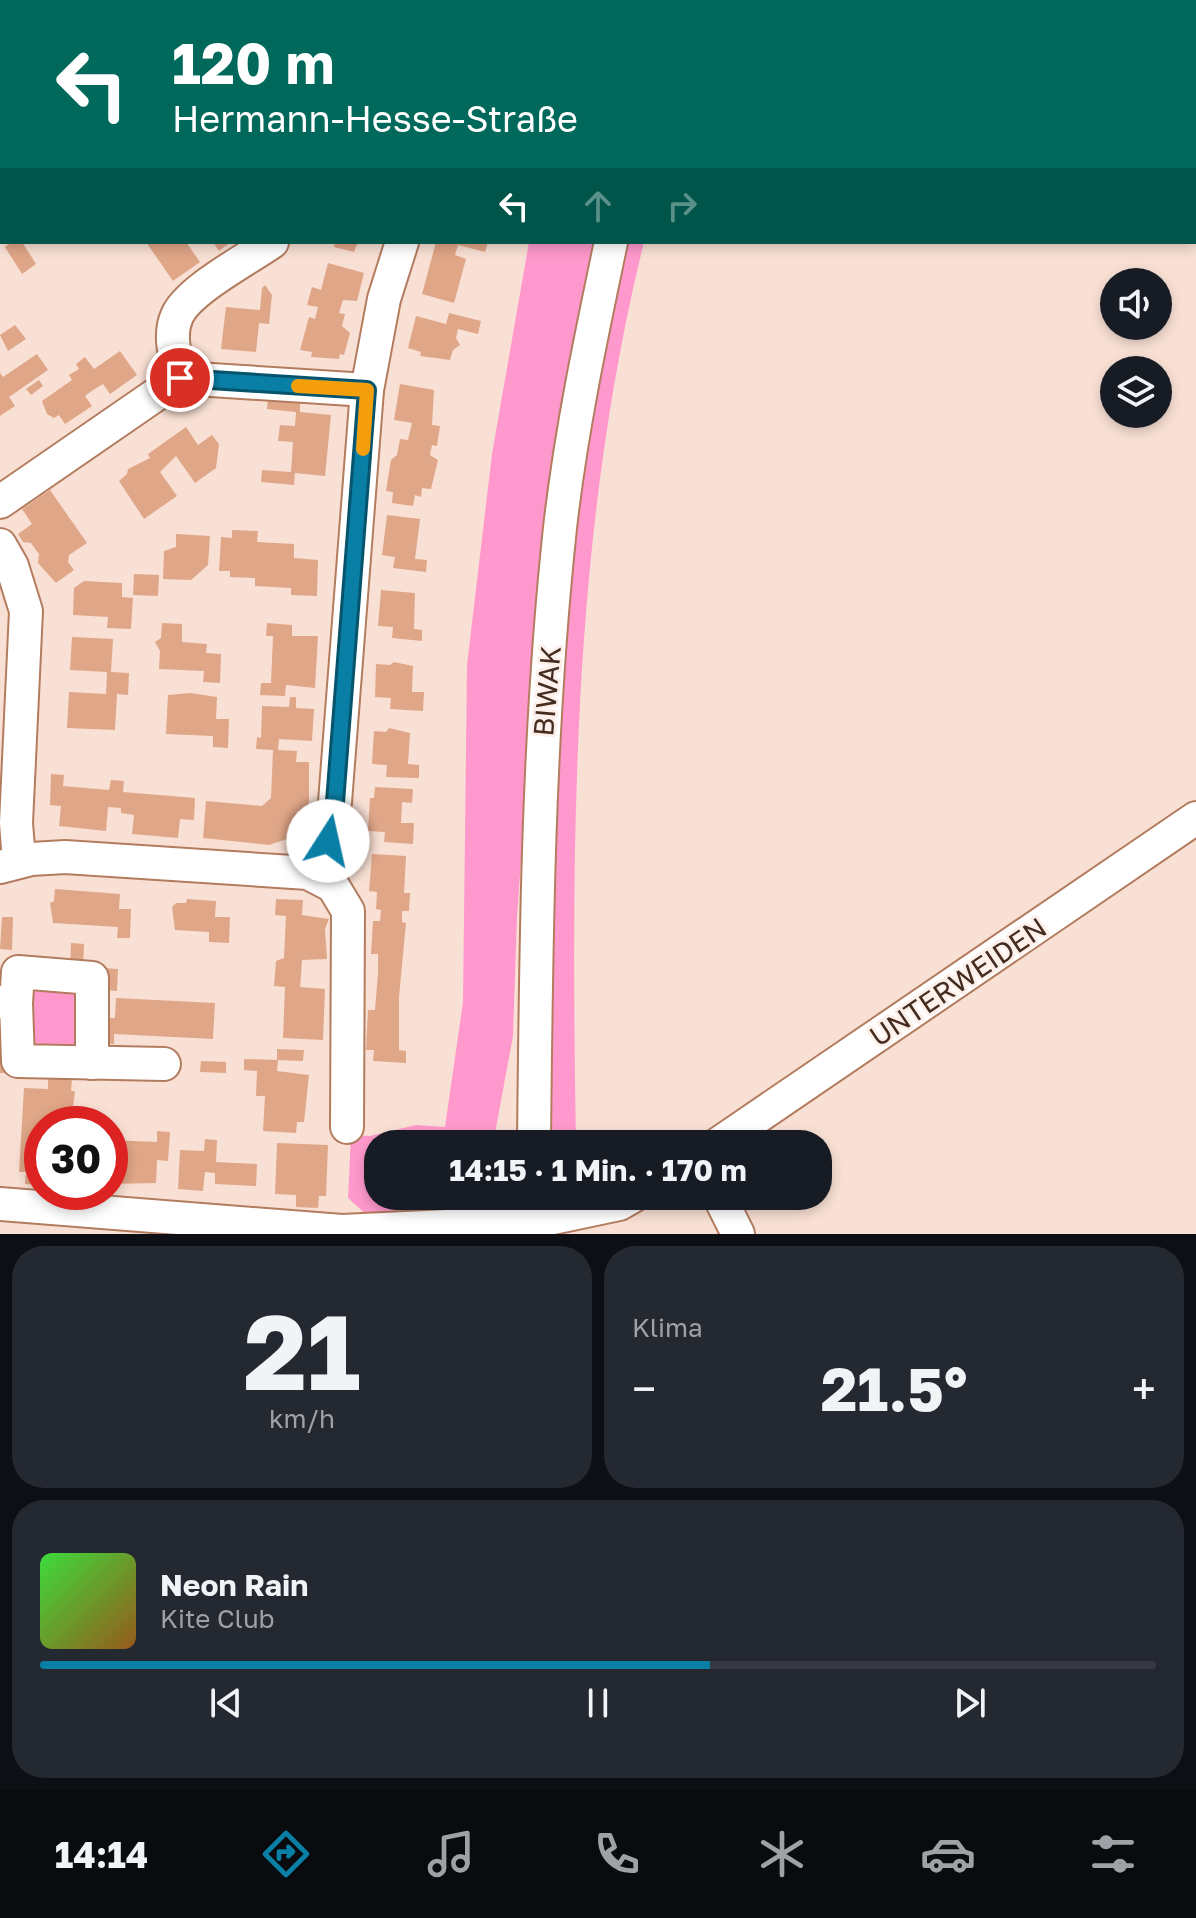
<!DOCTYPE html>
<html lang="de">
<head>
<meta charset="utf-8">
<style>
	body { margin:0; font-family:"Golos Text",sans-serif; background:#242831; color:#f1f3f6; height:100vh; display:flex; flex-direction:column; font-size:30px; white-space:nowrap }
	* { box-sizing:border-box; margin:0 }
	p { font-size:26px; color:#9ea1a6 }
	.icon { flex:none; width:44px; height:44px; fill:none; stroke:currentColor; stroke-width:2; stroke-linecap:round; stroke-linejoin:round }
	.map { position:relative; height:1234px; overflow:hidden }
	.details { display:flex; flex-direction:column; gap:12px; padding:12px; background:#0d0f14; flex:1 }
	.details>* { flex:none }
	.top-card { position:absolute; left:0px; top:0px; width:1196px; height:244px; box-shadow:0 4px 12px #0003; background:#00695c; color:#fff; overflow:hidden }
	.fabs { position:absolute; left:1100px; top:268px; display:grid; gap:16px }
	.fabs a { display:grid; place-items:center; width:72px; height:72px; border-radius:50%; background:#171b24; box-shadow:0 4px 12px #0003; font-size:40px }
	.speed { position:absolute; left:24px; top:1106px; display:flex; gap:16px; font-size:40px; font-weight:700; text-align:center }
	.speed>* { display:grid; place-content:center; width:104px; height:104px; border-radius:50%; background:#171b24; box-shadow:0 4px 12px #0003; line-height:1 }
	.speed .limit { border:12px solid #d22; background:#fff; color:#111 }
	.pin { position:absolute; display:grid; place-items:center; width:68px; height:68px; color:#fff; margin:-34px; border:4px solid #fff; border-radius:50%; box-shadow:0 2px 8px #0007 }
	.me { position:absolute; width:88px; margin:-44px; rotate:10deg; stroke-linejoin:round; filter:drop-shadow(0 0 6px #0008) }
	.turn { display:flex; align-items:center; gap:28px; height:168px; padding:0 40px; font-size:36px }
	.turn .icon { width:104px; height:104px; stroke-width:2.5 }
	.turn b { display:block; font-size:56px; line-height:68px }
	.lanes { display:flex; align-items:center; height:76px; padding:0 40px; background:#0003; justify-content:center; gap:40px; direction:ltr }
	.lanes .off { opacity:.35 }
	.big { font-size:60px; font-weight:700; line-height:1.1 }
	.details .tile { flex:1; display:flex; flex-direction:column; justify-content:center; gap:12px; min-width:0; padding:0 28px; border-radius:32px; background:#242831 }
	.details .dial { align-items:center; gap:0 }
	.dial b { font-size:104px; line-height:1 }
	.song { display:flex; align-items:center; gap:24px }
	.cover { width:96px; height:96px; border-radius:12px; background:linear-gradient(135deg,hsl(120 70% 55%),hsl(30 70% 35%)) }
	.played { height:8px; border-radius:4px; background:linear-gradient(90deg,#0a7fa6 60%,#363941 60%) }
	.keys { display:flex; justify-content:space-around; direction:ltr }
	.heat { display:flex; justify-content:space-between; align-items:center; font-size:44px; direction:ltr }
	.details .tiles { flex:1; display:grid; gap:12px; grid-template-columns:1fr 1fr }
	.tile:last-child { grid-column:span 2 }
	.trip { position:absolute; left:364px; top:1130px; width:468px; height:80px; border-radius:32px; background:#171b24; box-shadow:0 4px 12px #0003; font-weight:700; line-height:80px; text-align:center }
	.dock { display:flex; height:128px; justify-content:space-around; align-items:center; background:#090b0e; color:#9ea1a6 }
	.dock .icon { width:56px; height:56px }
	.dock .on { color:#0a7fa6 }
	.dock b { font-size:36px; color:#f1f3f6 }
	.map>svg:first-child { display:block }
	.green { fill:#ff99cd }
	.building { fill:#e0a688 }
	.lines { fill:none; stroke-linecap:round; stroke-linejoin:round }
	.minor-casing { stroke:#b37c5f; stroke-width:36 }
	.minor { stroke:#fff; stroke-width:32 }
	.route-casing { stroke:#06536c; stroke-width:20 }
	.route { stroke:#0a7fa6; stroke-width:14 }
	.slow { stroke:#f59e0b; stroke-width:14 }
	.labels { text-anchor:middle; stroke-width:6; stroke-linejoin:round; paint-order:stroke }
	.street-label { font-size:28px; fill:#442d20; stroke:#fdf0ea }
</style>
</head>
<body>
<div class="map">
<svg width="1196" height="1234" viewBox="0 0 1196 1234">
	<rect width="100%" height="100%" fill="#f9e0d4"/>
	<g class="green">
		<path d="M488,0H656L489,2Z"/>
		<path d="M529,242H596L542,562L517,917L513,1036L493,1144H378V1196H447L436,1202L369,1217L348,1198L351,1135L370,1136L416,1125L445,1127L463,1002L467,665L492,454Z"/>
		<path d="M626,242H644C571,537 571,842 576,1144H551L550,813L571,556L615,281Z"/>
		<path d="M63,984L82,997L79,1048L36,1054L27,1034L32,993L40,986Z"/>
	</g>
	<g class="building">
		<path d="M12,242H22L36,264L22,274L5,247Z"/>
		<path d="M146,242H186L200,262L173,281Z"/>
		<path d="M213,242H231L219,251Z"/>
		<path d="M335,242H358L354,252L334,247Z"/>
		<path d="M436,242H488L485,252L458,245L455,255L466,259L454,303L422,294Z"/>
		<path d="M328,263L364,273L357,301L343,300L339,313L345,314L342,326L350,333L344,355L340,354L339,359L311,357L312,352L300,350L309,317L315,319L318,307L307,305L312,287L321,290Z"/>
		<path d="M265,285L272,295L269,324L259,323L256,352L221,349L226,307L260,310L262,288Z"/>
		<path d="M449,313L481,321L478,334L458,329L456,338L460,345L453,350L450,360L420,356L421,352L408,348L416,316L446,324Z"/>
		<path d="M15,325L26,339L8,351L0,335Z"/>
		<path d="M120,351L137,375L110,394L103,384L93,390L85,396L92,406L65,424L59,415L54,418L47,414L42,401L72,380L69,375L79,369L76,364L85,357L94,369Z"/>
		<path d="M37,354L48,370L9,397L15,406L0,416V373L3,377Z"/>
		<path d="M39,380L43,386L31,395L26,389Z"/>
		<path d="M400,384L434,390L432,425L440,426L437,446L432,445L430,455L438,460L431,489L422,488L421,497L415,495L413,506L392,503L393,492L386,491L391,460L397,455L400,439L408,440L412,423L394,420Z"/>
		<path d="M268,398L300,401V412L331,415L325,476L295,473L294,485L261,482L262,470L291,472L293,442L278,441L280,425L295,426L296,412L267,409Z"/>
		<path d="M186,427L198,445L212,435L219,444L216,468L195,483L176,456L160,472L177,496L144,519L119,481L127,474L128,469L150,458L148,454Z"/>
		<path d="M50,490L87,543L69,555L68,562L74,570L56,583L38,563L39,554L31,543L23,542L18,534L32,524L22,509Z"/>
		<path d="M387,515L420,519L415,559L427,560L426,572L393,568L395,557L382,555Z"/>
		<path d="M232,530L258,531L257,542L294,544V558L318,560L317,596L291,595V588L255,586V578L230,577V571H219L221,537L232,538Z"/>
		<path d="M176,534L210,536L208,565L191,580L163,579L164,551L176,547Z"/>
		<path d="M134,574L159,575L158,596L133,595Z"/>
		<path d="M84,581L122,583V597L133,598L131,629L107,628L108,617L73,615L74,588Z"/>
		<path d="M381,590L415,593L414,629L422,630V641L392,638L393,627L378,626Z"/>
		<path d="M162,623L182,624V642L207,644L206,653L221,654L220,683L203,682L204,671L159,669L160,651L155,642L161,638Z"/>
		<path d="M267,623L292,625V636H318L315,688L286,685L285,696L260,695L261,683H271L273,636H266Z"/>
		<path d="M72,637L113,639L111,672L129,673L128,695L117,694L115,730L67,728L69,692L106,694L107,672L70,670Z"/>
		<path d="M394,662L413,666L412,692H424L423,711L390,709L391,698L375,697L376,664L390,665Z"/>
		<path d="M190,693L217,697L216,719H229L228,748L213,747V736L166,734L168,695Z"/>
		<path d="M290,697H296V708L314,709L312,741L279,739L278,750L297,751L296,762H309V801L304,822L290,838L269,845L203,838L206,801L262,806L271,798L273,750L256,749L257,737L261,738L262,706L289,707Z"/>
		<path d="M389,728L410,733L408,764L419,765V778L386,777L387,765L372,764L374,731L386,732Z"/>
		<path d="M51,774L64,775L63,786L109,790L111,780L124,781L123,792L195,798L194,820L180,819L178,838L132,834L134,815L121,813V808L108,807L106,831L59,826L61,806L50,805Z"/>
		<path d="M375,787L413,789L412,803L402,802L401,823H414L413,844L384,842L385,832L368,831L370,798H374Z"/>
		<path d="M372,854L406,856L404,893H410L409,911H402V922L406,923L399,997V1050L406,1051V1063L373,1061L374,1050H366L368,1010H375L378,973V954H371L373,921H380L381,910L376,909L377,892L369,891Z"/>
		<path d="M55,889L120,894L119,909H131L130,938H117L118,927L53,923L50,903L54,901Z"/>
		<path d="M187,899L216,901L215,917H230L229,943L209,942V932L175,930L172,907L176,903H186Z"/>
		<path d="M276,899L303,900L302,915L329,919L325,929L327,959L302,960L301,976L300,987L325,989L323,1040L283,1038L285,987L274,986L276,961L284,958L286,916L275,915Z"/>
		<path d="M2,917H13L12,950L0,949Z"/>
		<path d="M71,943L84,944L83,967L70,966Z"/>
		<path d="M104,968L118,969L117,991L103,990Z"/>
		<path d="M116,998L215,1003L213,1039L114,1034V1044L103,1043L104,1018H115Z"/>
		<path d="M0,1043L9,1044L7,1073H0Z"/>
		<path d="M277,1049L304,1050L303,1061L277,1060Z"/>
		<path d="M244,1059L278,1060L277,1071L309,1075L304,1122H297L296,1133L263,1131L265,1096H256L257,1071L244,1070Z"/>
		<path d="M201,1061L226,1062V1073L200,1072Z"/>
		<path d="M48,1078L72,1079L71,1091H75L71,1124H42V1185L25,1184L26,1172H19L24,1088L48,1089Z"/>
		<path d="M157,1131L170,1132L168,1161L157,1160L156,1183L110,1184V1140L157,1142Z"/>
		<path d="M205,1139L217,1140L216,1162L257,1164L256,1186L215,1184V1173L205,1172L203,1191L178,1189L180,1150L204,1151Z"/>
		<path d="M277,1143L328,1145L326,1196H319L318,1208L296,1207V1195L275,1194Z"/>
	</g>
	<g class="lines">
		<defs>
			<g id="minor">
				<path d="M466,0V2"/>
				<path d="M79,2L82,0"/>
				<path d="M676,2L677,0"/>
				<path d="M0,57L2,55"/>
				<path d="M180,378C176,358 168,336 177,316C188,290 248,259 272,242"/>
				<path d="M0,502L180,378L367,390"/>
				<path d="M0,545L12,566L26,611L16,823L19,861"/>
				<path d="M0,867L31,859L65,857L308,873L333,886L348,911L347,1127"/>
				<path d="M308,873L328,841L335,802L367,390L384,299L402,242"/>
				<path d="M0,1002L16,1003L18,972L92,978V1063"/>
				<path d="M16,1003L18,1061L164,1064"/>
				<path d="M534,1144C536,938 538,733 560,528C571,431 591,337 611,242"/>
				<path d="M718,1144L1196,818"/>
				<path d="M719,1196L738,1234"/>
				<path d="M0,1204L342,1231L534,1222L619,1204L633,1196"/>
			</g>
		</defs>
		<use href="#minor" class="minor-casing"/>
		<use href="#minor" class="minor"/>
	</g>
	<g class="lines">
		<defs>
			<path id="route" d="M180,378L367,390L335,802L328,841"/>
		</defs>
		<use href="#route" class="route-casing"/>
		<use href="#route" class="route"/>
		<path class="slow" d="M298,386L367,390L363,449"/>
	</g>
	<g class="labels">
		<g class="street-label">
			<text transform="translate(547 691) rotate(-85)" y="10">BIWAK</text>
			<text transform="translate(958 982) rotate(-34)" y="10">UNTERWEIDEN</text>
		</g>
	</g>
</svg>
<div class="fabs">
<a><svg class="icon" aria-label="sound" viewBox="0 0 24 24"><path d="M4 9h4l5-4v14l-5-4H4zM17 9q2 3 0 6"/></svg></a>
<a><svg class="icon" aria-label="layers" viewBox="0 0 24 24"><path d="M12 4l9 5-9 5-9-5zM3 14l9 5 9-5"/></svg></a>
</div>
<div class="speed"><div class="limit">30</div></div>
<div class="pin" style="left:180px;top:378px;background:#d93025"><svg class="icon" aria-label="arrive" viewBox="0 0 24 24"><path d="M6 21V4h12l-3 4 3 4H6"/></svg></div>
<svg class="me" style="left:328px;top:841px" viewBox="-20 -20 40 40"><circle r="19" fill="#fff"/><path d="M0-13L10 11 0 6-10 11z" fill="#0a7fa6"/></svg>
<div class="trip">14:15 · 1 Min. · 170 m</div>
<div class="top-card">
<div class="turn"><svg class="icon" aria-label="left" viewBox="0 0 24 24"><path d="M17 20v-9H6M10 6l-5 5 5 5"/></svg><div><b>120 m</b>Hermann-Hesse-Straße</div></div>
<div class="lanes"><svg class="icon" aria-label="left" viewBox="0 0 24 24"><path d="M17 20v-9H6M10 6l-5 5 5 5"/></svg><svg class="icon off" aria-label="ahead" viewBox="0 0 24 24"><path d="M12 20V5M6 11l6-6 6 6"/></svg><svg class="icon off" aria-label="right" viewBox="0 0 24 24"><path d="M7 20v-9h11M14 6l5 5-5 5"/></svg></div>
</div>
</div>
<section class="details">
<div class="tiles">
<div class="tile dial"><b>21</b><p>km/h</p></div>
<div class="tile"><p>Klima</p>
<div class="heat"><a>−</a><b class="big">21.5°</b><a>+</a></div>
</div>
<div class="tile">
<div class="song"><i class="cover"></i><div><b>Neon Rain</b><p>Kite Club</p></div></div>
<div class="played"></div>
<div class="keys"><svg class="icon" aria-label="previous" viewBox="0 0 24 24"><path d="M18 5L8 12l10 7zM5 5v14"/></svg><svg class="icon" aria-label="pause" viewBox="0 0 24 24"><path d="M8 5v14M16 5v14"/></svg><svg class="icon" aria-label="next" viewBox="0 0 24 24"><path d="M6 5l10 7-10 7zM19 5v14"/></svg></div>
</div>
</div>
</section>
<nav class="dock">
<b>14:14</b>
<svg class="icon on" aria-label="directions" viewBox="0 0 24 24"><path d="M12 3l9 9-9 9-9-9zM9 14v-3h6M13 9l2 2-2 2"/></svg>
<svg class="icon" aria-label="music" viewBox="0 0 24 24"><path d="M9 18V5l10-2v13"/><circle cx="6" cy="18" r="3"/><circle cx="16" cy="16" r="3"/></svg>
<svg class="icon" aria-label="phone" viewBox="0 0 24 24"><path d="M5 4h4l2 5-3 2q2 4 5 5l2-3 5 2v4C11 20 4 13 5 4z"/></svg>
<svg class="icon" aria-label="climate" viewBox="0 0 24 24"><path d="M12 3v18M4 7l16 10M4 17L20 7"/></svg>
<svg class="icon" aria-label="car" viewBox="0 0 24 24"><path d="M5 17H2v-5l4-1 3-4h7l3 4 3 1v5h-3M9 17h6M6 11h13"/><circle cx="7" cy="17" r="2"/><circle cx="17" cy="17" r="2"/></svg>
<svg class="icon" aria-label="filters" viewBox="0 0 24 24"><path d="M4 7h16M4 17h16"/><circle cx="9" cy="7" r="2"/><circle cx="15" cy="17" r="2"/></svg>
</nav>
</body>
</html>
